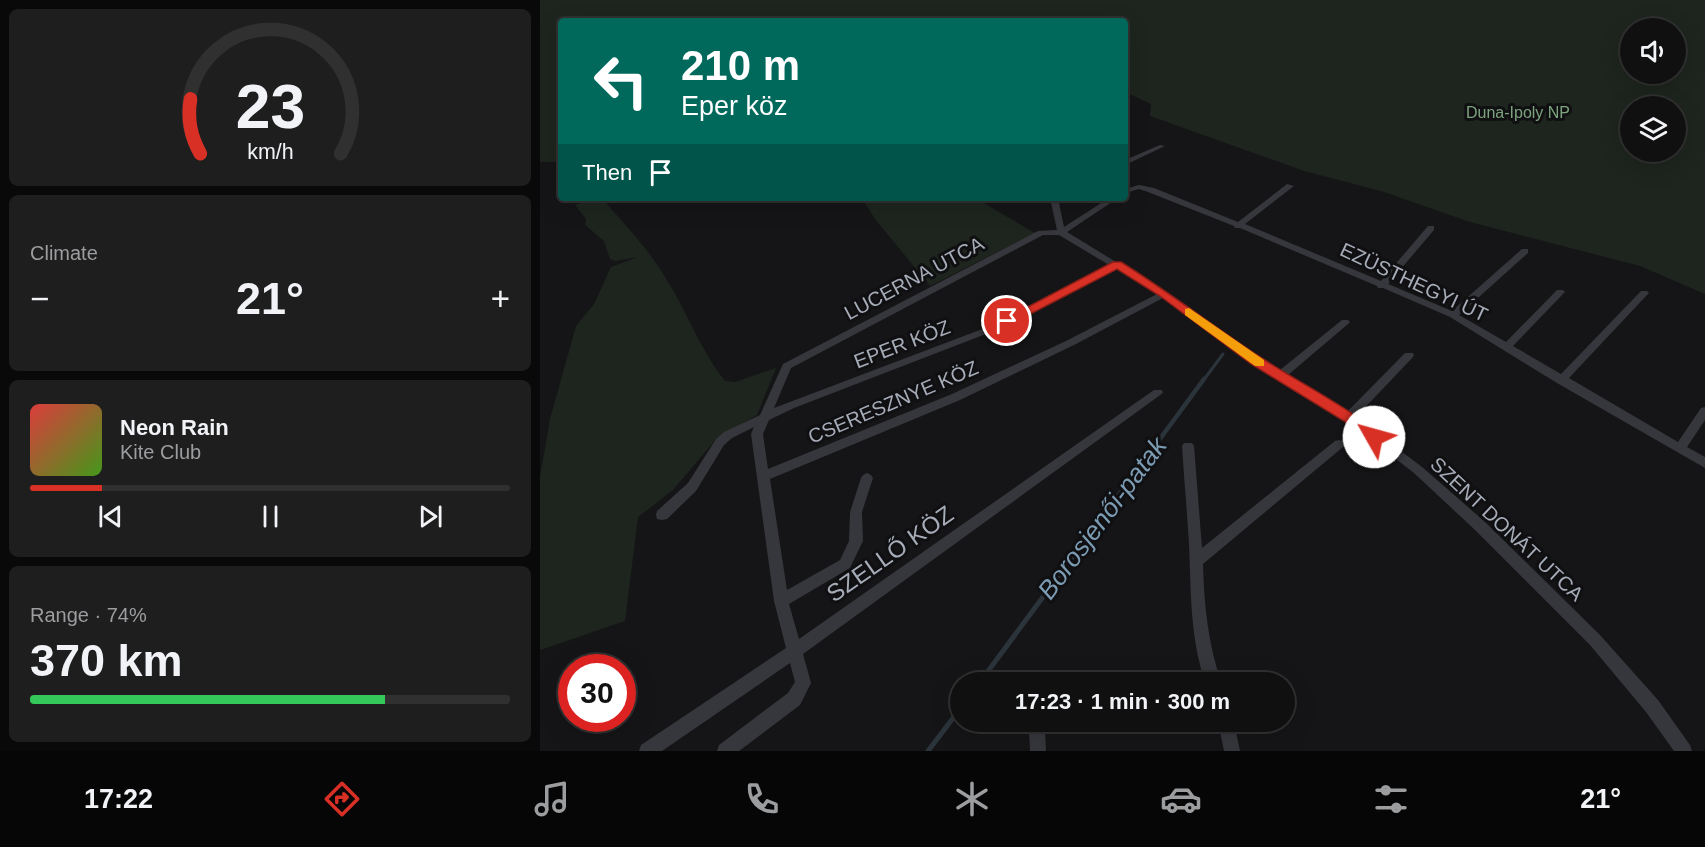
<!DOCTYPE html>
<html lang="en">
<head>
<meta charset="utf-8">
<style>
	body { margin:0; font-family:Arial,sans-serif; background:#1e1e1f; color:#f1f3f6; height:100vh; display:flex; flex-direction:column; font-size:22px; white-space:nowrap }
	* { box-sizing:border-box; margin:0 }
	p { font-size:20px; color:#9c9d9f }
	.icon { flex:none; width:33px; height:33px; fill:none; stroke:currentColor; stroke-width:2; stroke-linecap:round; stroke-linejoin:round }
	.map { position:relative; flex:1; overflow:hidden }
	.panel { display:flex; flex-direction:column; gap:9px; padding:9px; background:#090909; width:540px }
	.panel>* { flex:none }
	.banner { position:absolute; left:18px; top:18px; width:570px; height:183px; border-radius:6px; box-shadow:0 6px 24px #0002,0 0 0 2px #303031; background:#00695c; color:#fff; overflow:hidden }
	.buttons { position:absolute; left:1080px; top:18px; display:grid; gap:12px }
	.buttons a { display:grid; place-items:center; width:66px; height:66px; border-radius:50%; background:#101011; box-shadow:0 6px 24px #0002,0 0 0 2px #303031; font-size:30px }
	.speed { position:absolute; left:18px; top:654px; display:flex; gap:12px; font-size:30px; font-weight:700; text-align:center }
	.speed>* { display:grid; place-content:center; width:78px; height:78px; border-radius:50%; background:#101011; box-shadow:0 6px 24px #0002,0 0 0 2px #303031; line-height:1 }
	.speed .limit { border:9px solid #d22; background:#fff; color:#111 }
	.pin { position:absolute; display:grid; place-items:center; width:51px; height:51px; color:#fff; margin:-26px; border:3px solid #fff; border-radius:50%; box-shadow:0 2px 6px #0007 }
	.me { position:absolute; width:66px; margin:-33px; rotate:308deg; stroke-linejoin:round; filter:drop-shadow(0 0 4px #0008) }
	.turn { display:flex; align-items:center; gap:21px; height:126px; padding:0 24px; font-size:27px }
	.turn .icon { width:78px; height:78px; stroke-width:2.5 }
	.turn b { display:block; font-size:42px; line-height:51px }
	.then { display:flex; align-items:center; height:57px; padding:0 24px; background:#0003; gap:12px; font-size:22px }
	.big { font-size:45px; font-weight:600; line-height:1.1 }
	.panel .tile { flex:1; display:flex; flex-direction:column; justify-content:center; gap:9px; min-width:0; padding:0 21px; border-radius:9px; background:#1e1e1f }
	.panel .dial { align-items:center; gap:0 }
	.dial svg { height:156px; overflow:visible; fill:none; stroke:#303031; stroke-width:7; stroke-linecap:round; text-anchor:middle }
	.dial text { fill:#f1f3f6; stroke:none }
	.song { display:flex; align-items:center; gap:18px }
	.cover { width:72px; height:72px; border-radius:9px; background:linear-gradient(135deg,hsl(0 70% 55%),hsl(100 70% 35%)) }
	.played { height:6px; border-radius:3px; background:linear-gradient(90deg,#d93025 15%,#303031 15%) }
	.keys { display:flex; justify-content:space-around; direction:ltr }
	.heat { display:flex; justify-content:space-between; align-items:center; font-size:33px; direction:ltr }
	.charge { height:9px; border-radius:4px; background:linear-gradient(90deg,#34c759 74%,#303031 0) }
	.trip { position:absolute; left:410px; top:672px; width:345px; height:60px; border-radius:30px; background:#101011; box-shadow:0 6px 24px #0002,0 0 0 2px #303031; font-weight:600; line-height:60px; text-align:center }
	.dock { display:flex; height:96px; justify-content:space-around; align-items:center; background:#060607; color:#9c9d9f }
	.dock .icon { width:42px; height:42px }
	.dock .active { color:#d93025 }
	.dock b { font-size:27px; color:#f1f3f6 }
	main { display:flex; flex:1; min-height:0 }
	.map>svg:first-child { display:block }
	.green { fill:#1d251e; fill-rule:evenodd }
	.lines { fill:none; stroke-linecap:round; stroke-linejoin:round }
	.stream-far2 { stroke:#2b343b; stroke-width:3 }
	.stream-far1 { stroke:#2b343b; stroke-width:4.5 }
	.stream { stroke:#2b343b; stroke-width:5 }
	.street { fill:#36373c; fill-rule:evenodd }
	.route { fill:#d93025; stroke:#8d1f18; stroke-width:1.5 }
	.slow { fill:#f59e0b }
	.labels { text-anchor:middle; stroke-width:6; stroke-linejoin:round; paint-order:stroke }
	.far-park-label { font-size:16px; fill:#7da37e; stroke:#101012 }
	.street-label { font-size:20px; fill:#a6acb8; stroke:#101012 }
	.near-street-label { font-size:24px; fill:#a6acb8; stroke:#101012 }
	.near-water-label { font-size:26px; font-style:italic; fill:#7c9cb4; stroke:#101012 }
</style>
</head>
<body>
<main>
<section class="panel">
<div class="tile dial"><svg viewBox="0 0 100 80">
<path d="M14 69A42 42 0 1 1 86 69"/>
<path d="M14 69A42 42 0 0 1 9 41" stroke="#d93025"/>
<text x="50" y="56" font-size="32" font-weight="700">23</text>
<text x="50" y="72" font-size="11">km/h</text>
</svg></div>
<div class="tile"><p>Climate</p>
<div class="heat"><a>−</a><b class="big">21°</b><a>+</a></div>
</div>
<div class="tile">
<div class="song"><i class="cover"></i><div><b>Neon Rain</b><p>Kite Club</p></div></div>
<div class="played"></div>
<div class="keys"><svg class="icon" aria-label="previous" viewBox="0 0 24 24"><path d="M18 5L8 12l10 7zM5 5v14"/></svg><svg class="icon" aria-label="pause" viewBox="0 0 24 24"><path d="M8 5v14M16 5v14"/></svg><svg class="icon" aria-label="next" viewBox="0 0 24 24"><path d="M6 5l10 7-10 7zM19 5v14"/></svg></div>
</div>
<div class="tile"><p>Range · 74%</p><b class="big">370 km</b><div class="charge"></div></div>
</section>
<div class="map">
<svg width="1165" height="751" viewBox="0 0 1165 751">
	<rect width="100%" height="100%" fill="#151517"/>
	<g class="green">
		<path d="M0,0H1165V294L1100,266L930,222L841,191L764,171L610,116L611,104L585,92V21H21V170L17,162H0ZM1090,28H1136V74H1090ZM1090,106H1136V152H1090Z"/>
		<path d="M51,198H62C84,224 108,248 125,277C148,313 158,346 185,381L195,382L236,368L217,415L177,438L133,490L98,517L85,621L0,650V477L10,419L36,326L54,304L71,267L98,257L76,261L70,259L64,241L45,225L46,219L35,205Z"/>
		<path d="M322,198H435L495,233L390,286L335,219Z"/>
	</g>
	<g class="lines">
		<path class="stream-far2" d="M663,381L683,354"/>
		<path class="stream-far1" d="M542,545L664,379"/>
		<g class="stream">
			<path d="M440,682L543,543"/>
			<path d="M388,751L420,709"/>
		</g>
		<g class="street">
			<path d="M620,145L625,146L585,165V160Z"/>
			<path d="M747,184L754,186L705,224L841,281L888,226H894V230L848,284L912,311L982,249H988V253L919,315L966,342L1017,290H1023L1025,292L1023,294L973,346L1021,374L1101,291H1107L1109,293L1107,295L1029,378L1138,442L1161,408L1165,407V420L1147,447L1165,457V468L1017,383L910,317L843,288H838L837,286L700,228H695L694,226L608,192L599,189L585,193V189L599,185L614,188L698,222Z"/>
			<path d="M510,198H518L524,227L569,198H578L527,232L576,262H580L581,264L627,292L720,358L740,370L802,320H808L810,322L808,324L748,375L808,411L865,353H873L874,355L873,357L816,417L882,467L944,521L1060,635L1118,700L1150,745L1152,751H1134L1106,712L1050,645L934,529L874,473L805,420L740,379H735L734,376L712,362L623,298L534,345L420,400L230,479L247,590L300,560L309,541L310,512L321,478L323,475L327,473L331,475L333,478L322,512L323,541L310,568L249,604L259,639L614,390H622L623,393L263,654L271,683L260,705L199,751H177L179,745L248,693L255,682L250,663L122,751H99L101,745L246,648L234,601L211,434L214,427L192,438L184,445L156,491L127,519L122,520L117,519L116,515L117,511L148,483L176,439L184,432L220,415L243,364L498,231L517,230ZM503,235H519L569,265L445,328L234,408L251,368ZM575,268L617,294L526,341L412,394L228,469L223,434L229,420L254,408L451,332Z"/>
			<path d="M799,440L803,441L805,444L803,447L663,564C664,604 668,643 681,682H665C650,637 651,592 649,544C647,511 644,479 642,446L644,443H652L654,446L662,548L795,441Z"/>
			<path d="M678,722H694L700,751H684Z"/>
			<path d="M497,723L503,725L505,731L506,751H490L489,731L491,725Z"/>
		</g>
	</g>
	<path class="route" d="M573,262H581C629,292 673,326 720,357C760,383 802,404 840,433L842,437L840,441H829L804,421L711,364L620,296L577,269L471,324H462L461,321Z"/>
	<path class="slow" d="M649,308L724,360V366H715L645,315V309Z"/>
	<g class="labels">
		<g class="far-park-label">
			<text x="978" y="118">Duna-Ipoly NP</text>
		</g>
		<g class="street-label">
			<text transform="translate(374 278) rotate(-28)" y="7">LUCERNA UTCA</text>
			<text transform="translate(874 282) rotate(25)" y="7">EZÜSTHEGYI ÚT</text>
			<text transform="translate(362 344) rotate(-21)" y="7">EPER KÖZ</text>
			<text transform="translate(353 402) rotate(-23)" y="7">CSERESZNYE KÖZ</text>
			<text transform="translate(967 529) rotate(43)" y="7">SZENT DONÁT UTCA</text>
		</g>
		<g class="near-street-label">
			<text transform="translate(350 554) rotate(-35)" y="8">SZELLŐ KÖZ</text>
		</g>
		<g class="near-water-label">
			<text transform="translate(562 518) rotate(-53)" y="9">Borosjenői-patak</text>
		</g>
	</g>
</svg>
<div class="buttons">
<a><svg class="icon" aria-label="sound" viewBox="0 0 24 24"><path d="M4 9h4l5-4v14l-5-4H4zM17 9q2 3 0 6"/></svg></a>
<a><svg class="icon" aria-label="layers" viewBox="0 0 24 24"><path d="M12 4l9 5-9 5-9-5zM3 14l9 5 9-5"/></svg></a>
</div>
<div class="speed"><div class="limit">30</div></div>
<div class="pin" style="left:467px;top:321px;background:#d93025"><svg class="icon" aria-label="arrive" viewBox="0 0 24 24"><path d="M6 21V4h12l-3 4 3 4H6"/></svg></div>
<svg class="me" style="left:834px;top:437px" viewBox="-20 -20 40 40"><circle r="19" fill="#fff"/><path d="M0-13L10 11 0 6-10 11z" fill="#d93025"/></svg>
<div class="trip">17:23 · 1 min · 300 m</div>
<div class="banner">
<div class="turn"><svg class="icon" aria-label="left" viewBox="0 0 24 24"><path d="M17 20v-9H6M10 6l-5 5 5 5"/></svg><div><b>210 m</b>Eper köz</div></div>
<div class="then">Then<svg class="icon" aria-label="arrive" viewBox="0 0 24 24"><path d="M6 21V4h12l-3 4 3 4H6"/></svg></div>
</div>
</div>
</main>
<nav class="dock">
<b>17:22</b>
<svg class="icon active" aria-label="directions" viewBox="0 0 24 24"><path d="M12 3l9 9-9 9-9-9zM9 14v-3h6M13 9l2 2-2 2"/></svg>
<svg class="icon" aria-label="music" viewBox="0 0 24 24"><path d="M9 18V5l10-2v13"/><circle cx="6" cy="18" r="3"/><circle cx="16" cy="16" r="3"/></svg>
<svg class="icon" aria-label="phone" viewBox="0 0 24 24"><path d="M5 4h4l2 5-3 2q2 4 5 5l2-3 5 2v4C11 20 4 13 5 4z"/></svg>
<svg class="icon" aria-label="climate" viewBox="0 0 24 24"><path d="M12 3v18M4 7l16 10M4 17L20 7"/></svg>
<svg class="icon" aria-label="car" viewBox="0 0 24 24"><path d="M5 17H2v-5l4-1 3-4h7l3 4 3 1v5h-3M9 17h6M6 11h13"/><circle cx="7" cy="17" r="2"/><circle cx="17" cy="17" r="2"/></svg>
<svg class="icon" aria-label="filters" viewBox="0 0 24 24"><path d="M4 7h16M4 17h16"/><circle cx="9" cy="7" r="2"/><circle cx="15" cy="17" r="2"/></svg>
<b>21°</b>
</nav>
</body>
</html>
